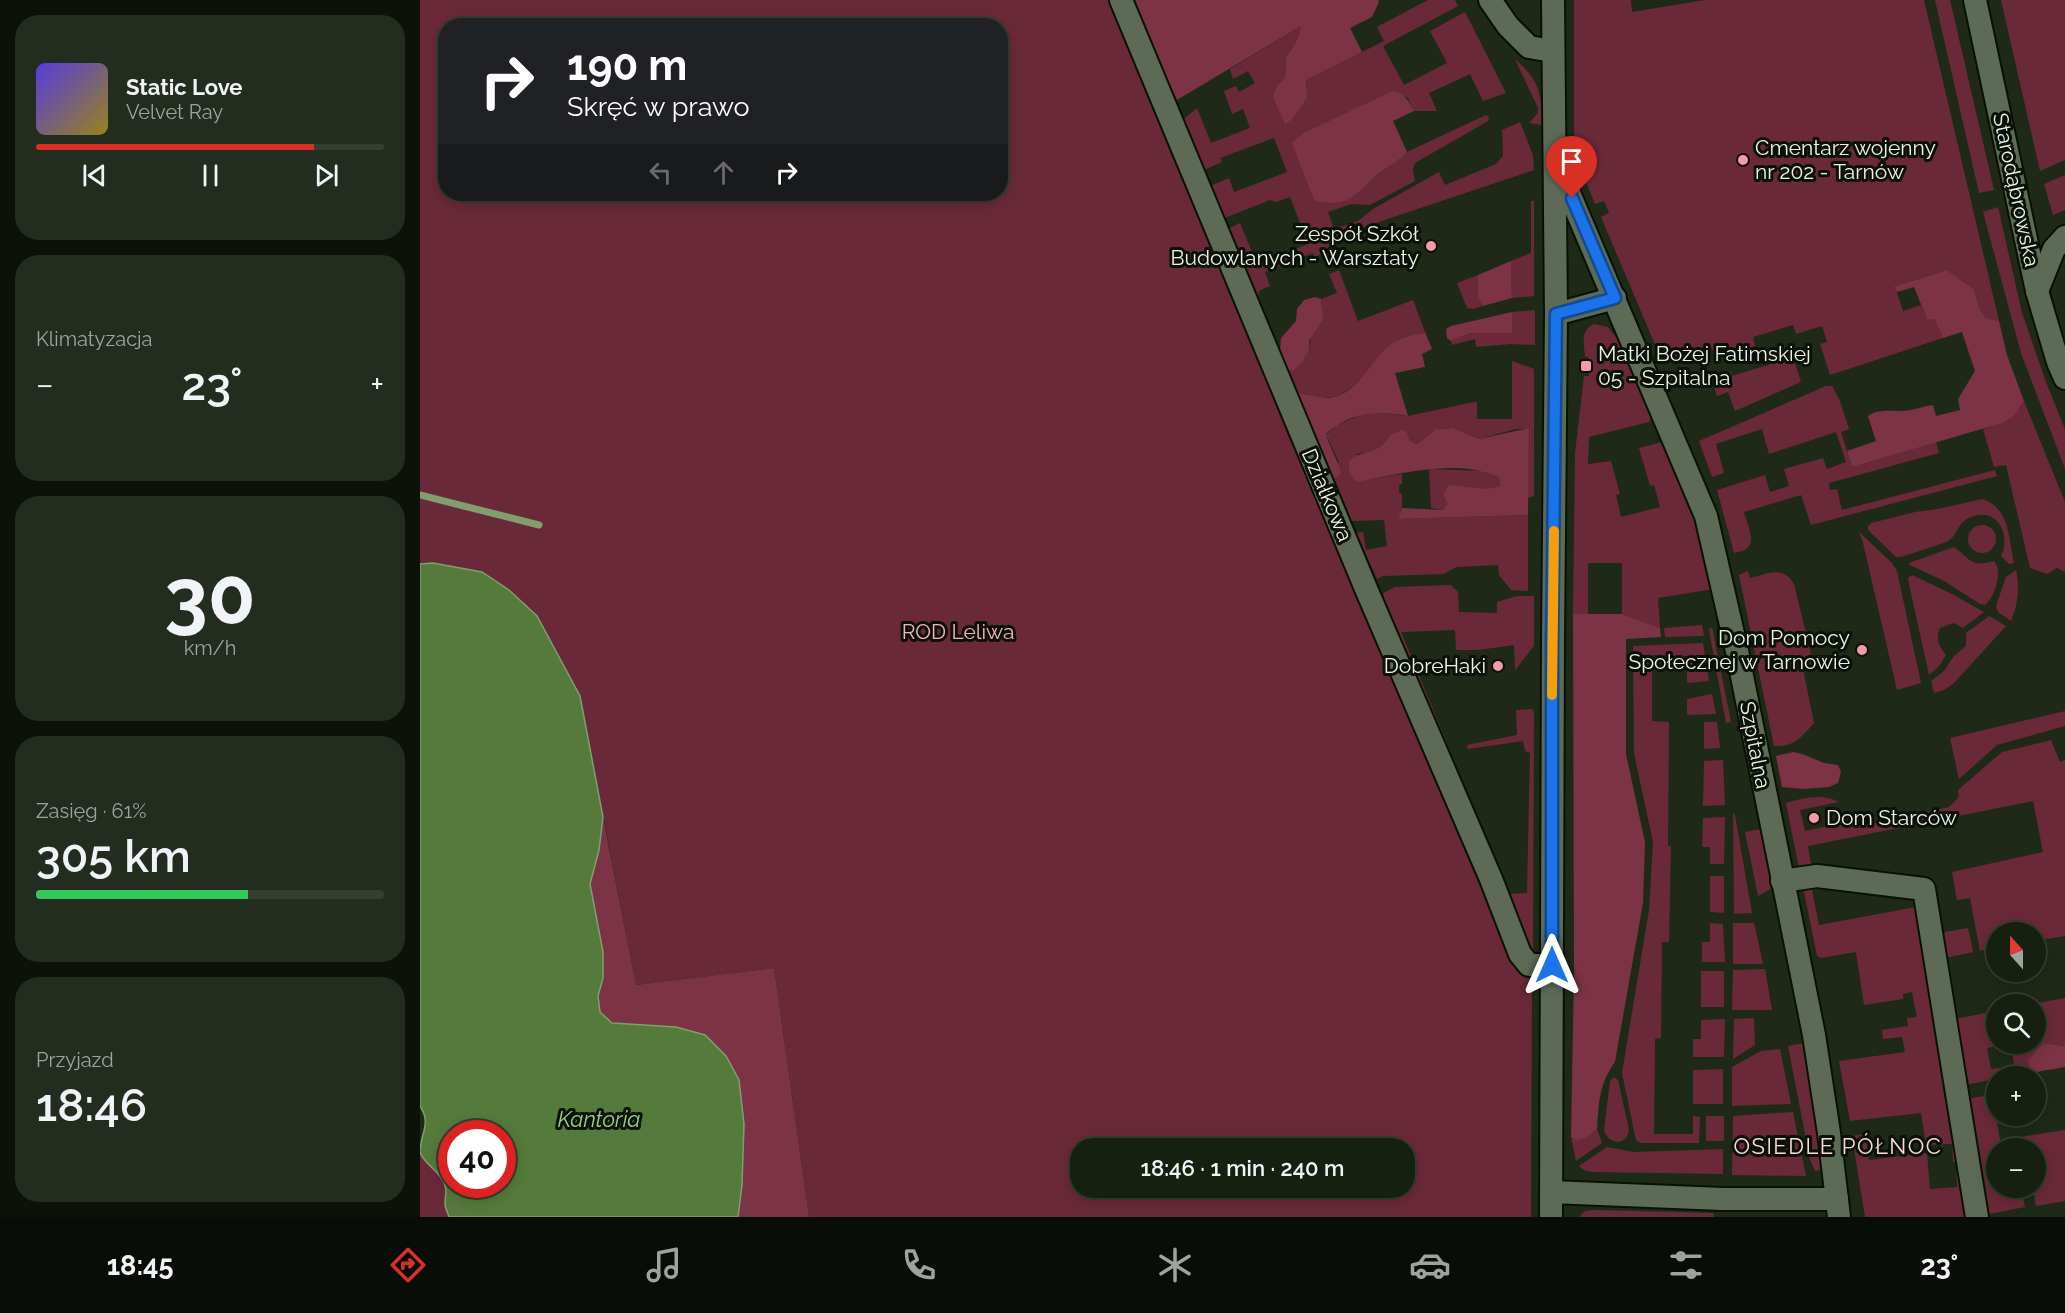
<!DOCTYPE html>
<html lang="pl">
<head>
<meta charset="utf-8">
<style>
	body { margin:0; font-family:Raleway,sans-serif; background:#232d1f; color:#f1f3f6; height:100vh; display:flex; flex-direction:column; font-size:22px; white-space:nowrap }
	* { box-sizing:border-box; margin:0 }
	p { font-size:20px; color:#9ea39f }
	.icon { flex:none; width:33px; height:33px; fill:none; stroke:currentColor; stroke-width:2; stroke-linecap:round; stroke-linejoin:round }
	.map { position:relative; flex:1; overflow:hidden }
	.drawer { display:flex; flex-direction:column; gap:15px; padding:15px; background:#0c1209; width:420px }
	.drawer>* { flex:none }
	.top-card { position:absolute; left:18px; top:18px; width:570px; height:183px; border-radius:24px; box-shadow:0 3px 15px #0003,0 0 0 2px #353e31; background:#202124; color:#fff; overflow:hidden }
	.needle { width:39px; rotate:339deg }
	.buttons { position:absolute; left:1566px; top:922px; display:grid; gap:12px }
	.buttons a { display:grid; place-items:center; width:60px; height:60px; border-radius:50%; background:#162011; box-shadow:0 3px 15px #0003,0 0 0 2px #353e31; font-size:30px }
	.speed { position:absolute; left:18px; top:1120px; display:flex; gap:12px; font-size:30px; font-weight:700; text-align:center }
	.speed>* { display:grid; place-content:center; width:78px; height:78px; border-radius:50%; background:#162011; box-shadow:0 3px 15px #0003,0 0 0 2px #353e31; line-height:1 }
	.speed .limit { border:9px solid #d22; background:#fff; color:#111 }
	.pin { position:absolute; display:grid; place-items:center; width:51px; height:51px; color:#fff; margin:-62px -26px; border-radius:50% 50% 50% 0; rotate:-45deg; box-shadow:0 0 6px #0007 }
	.pin .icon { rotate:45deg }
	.me { position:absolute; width:66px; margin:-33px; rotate:0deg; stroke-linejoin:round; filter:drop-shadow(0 0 4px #0008) }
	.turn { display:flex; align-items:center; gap:21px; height:126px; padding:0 30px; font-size:27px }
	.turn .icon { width:78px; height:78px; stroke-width:2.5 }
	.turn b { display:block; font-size:42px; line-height:51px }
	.lanes { display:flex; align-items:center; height:57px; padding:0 30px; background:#0003; justify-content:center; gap:30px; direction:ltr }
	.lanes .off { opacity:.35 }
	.big { font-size:45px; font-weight:600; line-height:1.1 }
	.drawer .widget { flex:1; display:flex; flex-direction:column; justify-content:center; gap:9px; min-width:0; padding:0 21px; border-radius:24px; background:#232d1f }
	.drawer .dial { align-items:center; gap:0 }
	.dial b { font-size:78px; line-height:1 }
	.song { display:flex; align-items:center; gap:18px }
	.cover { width:72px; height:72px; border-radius:9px; background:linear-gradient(135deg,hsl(250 70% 55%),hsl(50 70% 35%)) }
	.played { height:6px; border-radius:3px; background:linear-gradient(90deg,#d93025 80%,#353e31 80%) }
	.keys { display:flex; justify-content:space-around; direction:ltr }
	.heat { display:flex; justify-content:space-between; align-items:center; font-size:33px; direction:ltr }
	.charge { height:9px; border-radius:4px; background:linear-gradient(90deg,#34c759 61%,#353e31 0) }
	.trip { position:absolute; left:650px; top:1138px; width:345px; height:60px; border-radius:24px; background:#162011; box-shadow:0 3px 15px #0003,0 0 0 2px #353e31; font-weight:600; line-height:60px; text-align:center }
	.dock { display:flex; height:96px; justify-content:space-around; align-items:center; background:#090d07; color:#9ea39f }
	.dock .icon { width:42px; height:42px }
	.dock .selected { color:#d93025 }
	.dock b { font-size:27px; color:#f1f3f6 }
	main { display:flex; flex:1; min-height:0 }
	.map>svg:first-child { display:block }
	.green { fill:#6a2939; fill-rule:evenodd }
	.forest { fill:#7c3345 }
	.water { fill:#547b3b; stroke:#819f6e; stroke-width:1.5; fill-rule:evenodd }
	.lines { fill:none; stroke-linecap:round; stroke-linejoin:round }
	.stream { stroke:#819f6e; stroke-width:7 }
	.minor-casing { stroke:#081203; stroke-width:26 }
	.minor { stroke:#5d6b56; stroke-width:22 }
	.route-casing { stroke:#114b97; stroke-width:15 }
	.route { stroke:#1a73e8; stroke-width:10 }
	.slow { stroke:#f59e0b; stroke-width:10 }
	.poi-dot { fill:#f39aab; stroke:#0b1108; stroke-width:2 }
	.labels { text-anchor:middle; stroke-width:6; stroke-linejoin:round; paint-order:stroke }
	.poi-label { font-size:21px; fill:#eaf2e6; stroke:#0b1108; text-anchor:start }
	.street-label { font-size:21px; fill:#eaf2e6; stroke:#0b1108 }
	.park-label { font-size:21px; fill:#f5b2be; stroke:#0b1108 }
	.water-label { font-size:22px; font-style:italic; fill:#99d278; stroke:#0b1108 }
	.neighbourhood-label { font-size:22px; letter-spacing:1.5px; fill:#fbd8dd; stroke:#0b1108 }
</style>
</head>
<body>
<main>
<section class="drawer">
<div class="widget">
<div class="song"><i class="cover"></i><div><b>Static Love</b><p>Velvet Ray</p></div></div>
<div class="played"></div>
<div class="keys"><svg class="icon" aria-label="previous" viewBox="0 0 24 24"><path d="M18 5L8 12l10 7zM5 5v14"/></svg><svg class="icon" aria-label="pause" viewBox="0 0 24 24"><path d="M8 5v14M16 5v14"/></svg><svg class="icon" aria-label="next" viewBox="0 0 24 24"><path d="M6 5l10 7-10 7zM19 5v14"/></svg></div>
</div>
<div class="widget"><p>Klimatyzacja</p>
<div class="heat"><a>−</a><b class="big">23°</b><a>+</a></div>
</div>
<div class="widget dial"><b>30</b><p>km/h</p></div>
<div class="widget"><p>Zasięg · 61%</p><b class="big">305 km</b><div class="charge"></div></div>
<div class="widget"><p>Przyjazd</p><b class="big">18:46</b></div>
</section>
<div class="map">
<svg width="1645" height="1217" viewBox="0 0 1645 1217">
	<rect width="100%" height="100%" fill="#1e2a17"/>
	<g class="green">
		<path d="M0,0H691L751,144V152L1107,973L1112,984L1111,1217H389L354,968L216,985L160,696L134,646L117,616L89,590L62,572L13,563L0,564ZM26,26H580V194H26ZM660,1149H984V1188H660Z"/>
		<path d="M1008,0H1035L1038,6L963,46L984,85L1027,63L1010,31L1045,12L1086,93L1063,101L1050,74L1009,93L1017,111H994L988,98L972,91L885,132L887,180L894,200L948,183L987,152L1066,115L1069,117L1068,121L995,163L993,170L995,181L950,205L931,204L908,212L914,229L938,221L953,209L1019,172L1025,185L1076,164L1083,156L1082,130L1100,122L1113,155L1114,170L908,239L911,250L895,257L893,253L845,272L850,286L839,291L838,301L806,230L820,223L837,264L888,244L870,197L856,202L850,200L802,219L790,186L809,178L814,192L867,172L854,138L800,158L802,162L784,170L764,119L777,108L791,143L830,128L823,109L812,114L804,91L816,86L819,92L835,83L828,71L813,79L810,69L881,26L878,38L866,58L865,77L857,86L887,88L886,80L964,41L957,27Z"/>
		<path d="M1154,0H1211L1212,12L1285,0H1504L1579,321L1566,318L1560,310L1554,289L1527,270L1475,287L1483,311L1501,305L1507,319H1514L1523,338L1410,375L1400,344L1407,342L1402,326L1376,334L1373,325L1333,337L1335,346L1296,358L1290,345L1242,361L1181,217L1189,213L1184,201L1175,204L1154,152Z"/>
		<path d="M1515,0H1530L1574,190L1559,193Z"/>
		<path d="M1581,0H1645V160L1620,171Z"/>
		<path d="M1095,59C1119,80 1122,93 1122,125L1109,123L1118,113V108Z"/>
		<path d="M1645,175V210L1633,215L1624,184Z"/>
		<path d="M1111,201H1114V296L1092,298L1091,261L1111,253Z"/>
		<path d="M1578,207L1602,313L1626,382L1645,429V469L1601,353L1563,212Z"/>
		<path d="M919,270L938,321L993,300L1005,332L990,336L935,386L917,396L897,399L886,394L877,393L859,365L889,350C889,332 905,317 901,299L917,293L909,274Z"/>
		<path d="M1058,275L1057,290L1063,306L1052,309L1047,308L1037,283Z"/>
		<path d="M1115,310V345L1091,344L1056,347L1055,339L1032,345L1031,341L1050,333H1091L1092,312Z"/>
		<path d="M1174,324L1188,327L1195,336L1200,334L1232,417L1229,422L1169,437L1168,464L1191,461L1200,494L1196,495L1201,517L1240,507L1234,485L1230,486L1219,448L1242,442C1263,488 1286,538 1294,589L1238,598L1240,628L1202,614V563H1168V614H1153L1155,453L1164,376H1169L1168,357H1165C1164,344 1160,330 1174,324Z"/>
		<path d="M1373,357L1381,382L1315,411L1308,392L1297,396L1291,379L1311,372L1312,376Z"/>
		<path d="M1092,361L1114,369V496L1108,498L1109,429H1096L1059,439L1033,428L1016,429L999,444L990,441L987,432L971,434C962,450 955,451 937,454L936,481L982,474V484L979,485V493L982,494V508L978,519L1108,515V591L1091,590L1079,575L1078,565L1036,567L1024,574L963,576L957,579L936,533L943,532L946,550L967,546L964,520L930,521L910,478L919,462L906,435L917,425L948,412L988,416L1054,402H1057V419H1092Z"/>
		<path d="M1406,386H1412L1420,401L1429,429L1421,432L1432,467L1516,442L1519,453L1409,483L1410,490L1417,489L1422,510L1575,470L1577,476L1391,525L1381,495L1324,512C1329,531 1341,549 1314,553L1297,490L1345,475L1350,492L1369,486L1364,469L1403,458L1407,469L1426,462L1416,432L1349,454L1342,429L1296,444L1304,473L1292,477L1279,441Z"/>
		<path d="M1604,401L1645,502V572L1637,568L1627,574L1610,568L1586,465L1574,467L1563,429C1580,424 1595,417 1604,401Z"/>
		<path d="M1009,469L1065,471L1079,477L1080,486C1062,490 1036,496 1023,510L1011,508Z"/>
		<path d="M1562,499C1590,508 1588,537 1594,563L1589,564L1581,556C1591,537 1579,508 1554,516C1536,521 1539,535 1527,542L1481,557H1476L1448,530V526L1451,523L1495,512L1518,509Z"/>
		<circle cx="1562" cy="539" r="14"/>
		<path d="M1439,532L1472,563L1477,571L1501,683L1477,690L1443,543Z"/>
		<path d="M1534,547C1551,559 1550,568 1574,561C1583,571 1575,597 1565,605L1560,604L1526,582L1490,565L1489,563Z"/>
		<path d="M1596,570C1600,588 1598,604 1591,621L1578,612L1576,606L1586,577Z"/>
		<path d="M1328,571L1330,578C1348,574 1363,565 1374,584L1393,662L1383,669L1394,723C1381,737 1375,747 1354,746L1319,575Z"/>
		<path d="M1492,575L1532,594L1564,612L1543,628L1534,623L1520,628C1515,639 1519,646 1526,655L1520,665L1509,675L1489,584L1488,578Z"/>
		<path d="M1031,585L1038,592L1039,612L1077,613V602L1097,596H1114V646L1095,670L1094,645L1058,650H1036L1035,630L981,632L1031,753H1025L969,621L963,593L975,587Z"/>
		<path d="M1569,616L1586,626L1534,683L1524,690L1514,693L1511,681L1524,671L1534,656L1546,646V633Z"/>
		<path d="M1282,625L1284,636L1245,637L1244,628Z"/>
		<path d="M1292,627L1311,722L1306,723L1289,630Z"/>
		<path d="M1283,643L1289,681L1267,683V656L1232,655V721L1249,722L1248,846H1251L1249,942H1242L1241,1038L1235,1039L1234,1134H1273V1116L1280,1117L1279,1143H1220L1216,1140L1202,1073L1229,910L1233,842L1214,753L1213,646Z"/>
		<path d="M1292,694L1296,714L1267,715V699Z"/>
		<path d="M1112,709L1114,713L1113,949L1111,951L1107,947L1090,894L1107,893L1110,753L1105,751L1103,741L1048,749L1047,745L1097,735L1096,710Z"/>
		<path d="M1645,711V726L1577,745L1539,779L1530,738Z"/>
		<path d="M1284,722H1297L1300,748L1284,749Z"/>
		<path d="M1631,740L1640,762L1645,760V936L1616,941V933H1601L1599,922L1590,924L1592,933H1576V948L1560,951L1550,898L1537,900L1532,872L1623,852L1613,801L1388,846L1392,870L1379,868L1366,803C1384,798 1402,793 1419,802L1380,810L1385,831L1425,822L1455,823L1529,807L1539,797L1538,790L1582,752Z"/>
		<path d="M1303,760L1305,805L1283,806L1284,761Z"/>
		<path d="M1313,813L1315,815L1332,913L1314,914Z"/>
		<path d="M1305,817L1304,864H1290V847H1282L1283,818Z"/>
		<path d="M1341,829L1352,888L1338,896L1325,832Z"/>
		<path d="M1290,876H1304V913L1290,912Z"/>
		<path d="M1391,885L1399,925L1496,907L1552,1217H1445L1432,1136L1445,1134L1449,1160L1507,1153L1510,1189L1537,1187L1536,1162H1533L1532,1144L1506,1145L1501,1113L1430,1121L1419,1061L1485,1052L1482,1037L1463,1039L1462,1030L1488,1026L1487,1018L1497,1017L1492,992L1483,994V999L1444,1005L1436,952L1401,958L1397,956L1383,887Z"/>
		<path d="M1290,923L1303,924L1305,962H1282V942H1290Z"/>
		<path d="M1313,923H1334L1343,964H1313Z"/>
		<path d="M1548,928L1553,952L1525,958L1520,933Z"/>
		<path d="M1345,969L1352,1010H1312L1313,970Z"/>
		<rect x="1281" y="971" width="23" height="36"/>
		<path d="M1645,998V1046L1623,1043L1609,1060L1611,1073L1596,1076L1591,1044H1616V1005H1607Z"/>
		<path d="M1576,1011V1044H1587L1567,1048L1571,1069L1587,1067L1588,1077H1576V1079L1545,1085L1534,1019Z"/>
		<path d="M1334,1018L1335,1045L1313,1059L1314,1019Z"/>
		<path d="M1305,1019L1304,1057H1273V1039H1281V1020Z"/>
		<path d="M1384,1043L1405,1164L1401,1170L1395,1171L1390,1160L1368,1046Z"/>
		<path d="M1360,1049L1371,1104L1312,1106V1067L1341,1051Z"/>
		<path d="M1303,1069V1104H1273V1070Z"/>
		<path d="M1194,1077L1198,1080L1209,1130C1207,1146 1188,1145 1184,1130L1190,1081Z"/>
		<path d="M1576,1094V1105L1574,1106L1580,1140L1645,1130V1201L1616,1206L1613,1188H1616V1149H1576V1188H1590L1591,1198L1603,1197L1605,1207L1564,1215L1546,1099Z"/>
		<path d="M1373,1112L1386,1176L1312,1175L1313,1116Z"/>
		<rect x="1286" y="1116" width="18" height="25"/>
		<path d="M1177,1129L1182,1143L1156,1161L1151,1137L1153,1139Z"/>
		<path d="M1187,1147L1214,1152L1303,1149V1174L1172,1172L1164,1170L1159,1166Z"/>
		<path d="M0,1151C6,1164 19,1170 24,1183C28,1192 26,1194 25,1203C25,1207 28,1212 29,1217H0Z"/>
		<path d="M1175,1210L1293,1213L1294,1217H1159L1165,1211Z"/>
	</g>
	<g class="forest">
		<path d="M715,0H958L959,2L952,17L930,28L942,52L886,80L887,98L871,120L865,124L853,97L857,86L865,77L866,58L878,38L881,26L757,100L734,50Z"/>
		<path d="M972,91C985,94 988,99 994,111L973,121L987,152C979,160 969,166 960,173C935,193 929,210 894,200L872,143L885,132Z"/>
		<path d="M1091,261L1092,298L1063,306C1056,296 1057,286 1058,275Z"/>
		<path d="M1527,270L1554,289L1560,310L1566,318L1579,321L1587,355L1604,401L1594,416L1582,423L1432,467L1427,451L1456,441L1448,416C1461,407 1474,413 1490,410C1497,409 1505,406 1513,405L1516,416L1540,410L1538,399L1555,371L1542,332L1523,338L1514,319H1507L1494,287L1477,292L1474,287Z"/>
		<path d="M895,297L901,299L903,319L889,341V350L882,362L874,370H867L859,365L861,338L876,321L877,309L884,300Z"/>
		<path d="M1092,312V333H1050L1031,341L1027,338L1026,329L1031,326Z"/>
		<path d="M1005,332L1012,349L1002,354L1005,367L975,373L988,416C954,411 933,411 906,434C910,449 918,459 921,474L916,478H910L877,393C891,394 902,401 917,396C944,387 950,360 970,345C980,338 993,335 1005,332Z"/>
		<path d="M1033,428L1059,439L1109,428L1108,515L978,519L982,508L1023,510L1028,504L1023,494L1029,485L1066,489L1080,486L1079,477C1034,458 982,474 936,482L929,470V461C946,447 958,457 971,434L983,430L987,432L990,441L998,444L1016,429Z"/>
		<path d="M1153,614H1202L1240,628L1241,637L1206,639V754L1225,842L1223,903L1195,1062C1179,1084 1179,1102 1177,1129L1165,1138L1156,1140L1151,1137L1154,970Z"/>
		<path d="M1373,752L1382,754L1404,763L1418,765L1421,772L1418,783L1409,787L1383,789L1362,787L1356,756Z"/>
		<path d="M183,817L216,985L354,968L389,1217H318L322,1185L324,1124L319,1080L306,1056L285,1035L192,1023L180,1012L178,996L183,978V952L170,884L179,850Z"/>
		<path d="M1623,1043L1645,1046V1067L1611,1073L1608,1060Z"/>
	</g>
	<path class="water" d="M13,563L62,572L89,590L117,616L160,696L183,817L179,850L170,884L183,952V978L178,996L180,1012L192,1023L256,1027L285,1035L306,1056L319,1080L324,1124L322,1185L318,1217H29C28,1213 25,1208 25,1204C25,1194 28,1190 23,1181C18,1170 3,1163 0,1152C0,1134 12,1124 0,1106V564ZM32,1134H82V1185H32Z"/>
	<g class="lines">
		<path class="stream" d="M0,495L119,525"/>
		<defs>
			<g id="minor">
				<path d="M701,0L947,591L1071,879L1100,954L1109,965H1132"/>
				<path d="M1070,0L1088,26L1109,47L1132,51"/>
				<path d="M1555,0L1617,291L1638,362L1645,378"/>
				<path d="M1138,167L1286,516L1317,651L1394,1035L1409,1133L1419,1217"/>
				<path d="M1617,291L1634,249L1645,237"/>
				<path d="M1136,314L1195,298"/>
				<path d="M1362,881L1397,876L1504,889L1557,1217"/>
				<path d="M1131,1192L1302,1199H1417"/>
				<path d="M1131,1217L1133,641L1136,314L1133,0"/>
			</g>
		</defs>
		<use href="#minor" class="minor-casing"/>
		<use href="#minor" class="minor"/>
	</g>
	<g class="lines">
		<defs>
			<path id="route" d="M1132,965V641L1136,314L1195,298L1152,198"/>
		</defs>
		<use href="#route" class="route-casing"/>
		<use href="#route" class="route"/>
		<path class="slow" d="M1132,695L1134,531"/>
	</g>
	<g class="poi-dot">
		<circle cx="1323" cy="160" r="6"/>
		<circle cx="1011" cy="246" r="6"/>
		<rect x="1160" y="360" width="12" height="12" rx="3"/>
		<circle cx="1442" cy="650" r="6"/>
		<circle cx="1078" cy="666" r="6"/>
		<circle cx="1394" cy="818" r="6"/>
	</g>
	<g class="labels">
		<g class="poi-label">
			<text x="1335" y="155">Cmentarz wojenny<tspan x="1335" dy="24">nr 202 - Tarnów</tspan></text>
			<text x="999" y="241" text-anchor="end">Zespół Szkół<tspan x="999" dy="24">Budowlanych - Warsztaty</tspan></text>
			<text x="1178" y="361">Matki Bożej Fatimskiej<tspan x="1178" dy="24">05 - Szpitalna</tspan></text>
			<text x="1430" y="645" text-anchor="end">Dom Pomocy<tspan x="1430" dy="24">Społecznej w Tarnowie</tspan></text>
			<text x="1066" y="673" text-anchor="end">DobreHaki</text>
			<text x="1406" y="825">Dom Starców</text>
		</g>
		<g class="street-label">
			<text transform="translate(1596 190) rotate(78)" y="7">Starodąbrowska</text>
			<text transform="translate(907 495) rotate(67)" y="7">Działkowa</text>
			<text transform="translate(1335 745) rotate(79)" y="7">Szpitalna</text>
		</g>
		<g class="park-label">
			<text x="538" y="639">ROD Leliwa</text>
		</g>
		<g class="water-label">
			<text x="179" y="1127">Kantoria</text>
		</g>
		<g class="neighbourhood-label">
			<text x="1418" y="1154">OSIEDLE PÓŁNOC</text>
		</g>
	</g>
</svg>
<div class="buttons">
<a><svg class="needle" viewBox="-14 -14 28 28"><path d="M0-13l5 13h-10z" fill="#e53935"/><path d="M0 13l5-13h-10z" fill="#9ea39f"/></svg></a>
<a><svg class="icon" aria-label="search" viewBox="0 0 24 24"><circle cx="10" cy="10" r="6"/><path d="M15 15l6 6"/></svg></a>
<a>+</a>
<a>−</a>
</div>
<div class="speed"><div class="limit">40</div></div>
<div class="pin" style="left:1152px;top:198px;background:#d93025"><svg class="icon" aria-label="arrive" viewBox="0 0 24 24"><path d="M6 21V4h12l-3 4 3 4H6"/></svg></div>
<svg class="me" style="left:1132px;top:965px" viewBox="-20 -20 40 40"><path d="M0-17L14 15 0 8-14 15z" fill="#1a73e8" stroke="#fff" stroke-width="4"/></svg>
<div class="trip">18:46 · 1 min · 240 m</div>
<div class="top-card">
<div class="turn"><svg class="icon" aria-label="right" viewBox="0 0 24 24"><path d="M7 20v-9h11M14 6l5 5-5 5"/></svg><div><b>190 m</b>Skręć w prawo</div></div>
<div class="lanes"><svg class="icon off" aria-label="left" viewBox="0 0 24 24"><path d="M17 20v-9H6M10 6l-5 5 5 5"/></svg><svg class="icon off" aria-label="ahead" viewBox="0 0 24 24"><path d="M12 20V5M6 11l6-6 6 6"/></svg><svg class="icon" aria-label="right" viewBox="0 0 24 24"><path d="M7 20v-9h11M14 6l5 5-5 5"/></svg></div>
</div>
</div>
</main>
<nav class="dock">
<b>18:45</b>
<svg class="icon selected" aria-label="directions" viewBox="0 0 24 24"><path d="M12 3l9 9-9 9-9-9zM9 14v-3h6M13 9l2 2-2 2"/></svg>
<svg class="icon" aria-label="music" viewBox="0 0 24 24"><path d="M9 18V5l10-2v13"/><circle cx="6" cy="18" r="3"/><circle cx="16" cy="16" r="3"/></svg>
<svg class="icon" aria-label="phone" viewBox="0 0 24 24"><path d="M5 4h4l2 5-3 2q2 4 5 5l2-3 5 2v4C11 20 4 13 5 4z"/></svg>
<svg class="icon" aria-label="climate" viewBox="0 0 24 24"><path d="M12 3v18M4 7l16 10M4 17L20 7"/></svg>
<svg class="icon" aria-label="car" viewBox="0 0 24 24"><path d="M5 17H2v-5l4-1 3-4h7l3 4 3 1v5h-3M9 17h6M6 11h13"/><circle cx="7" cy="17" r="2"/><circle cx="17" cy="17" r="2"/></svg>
<svg class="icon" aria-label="filters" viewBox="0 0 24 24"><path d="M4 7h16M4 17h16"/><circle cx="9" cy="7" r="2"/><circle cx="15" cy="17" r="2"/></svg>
<b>23°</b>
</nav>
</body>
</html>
